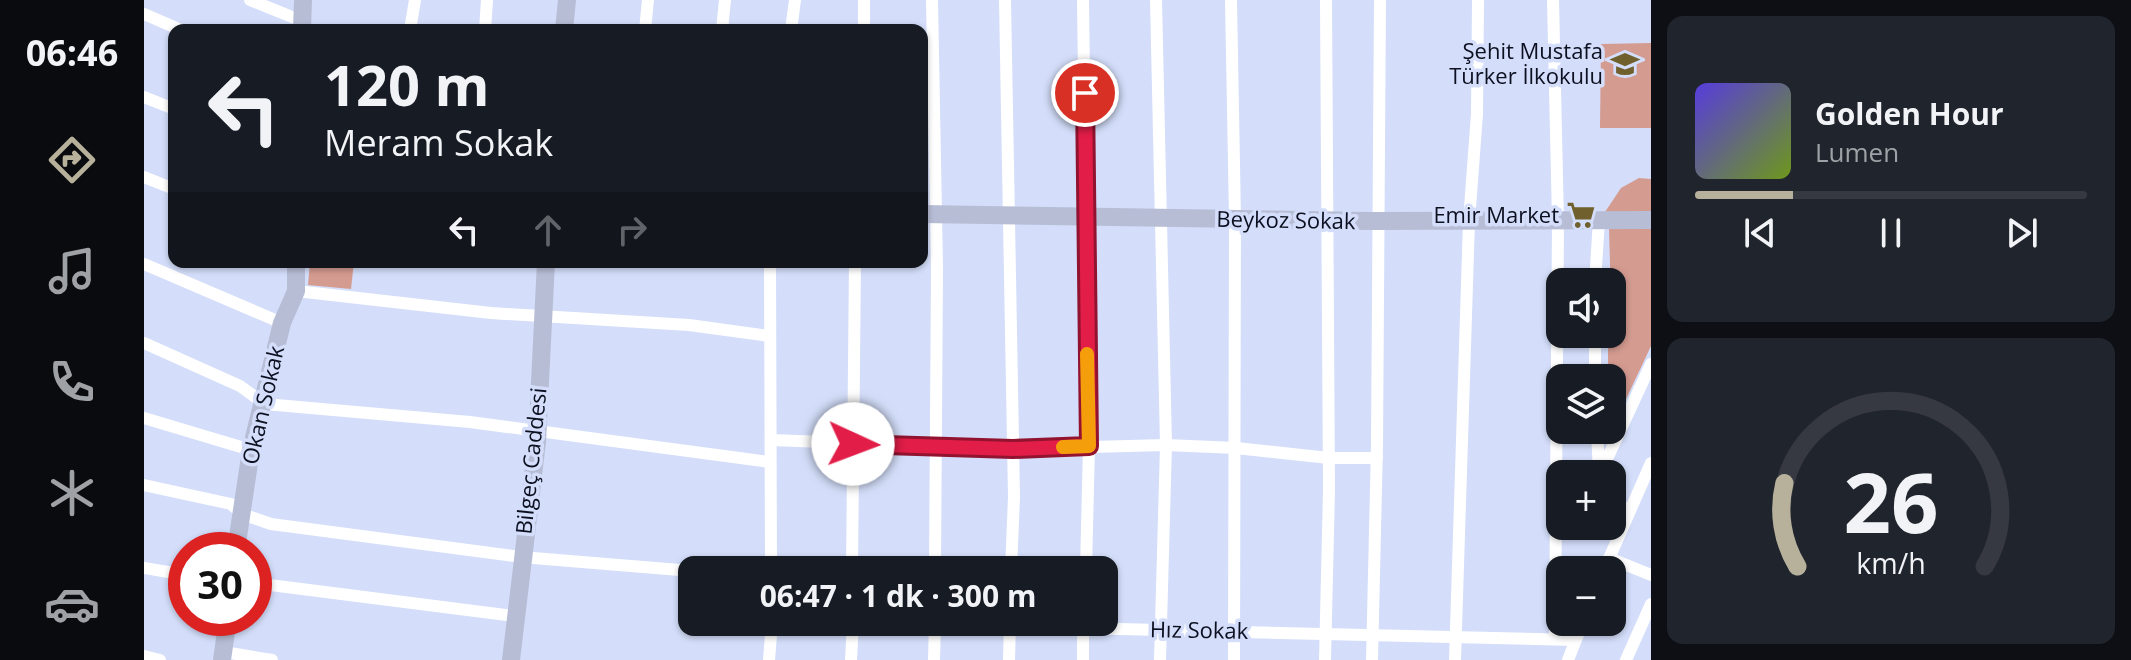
<!DOCTYPE html>
<html lang="tr">
<head>
<meta charset="utf-8">
<style>
	body { margin:0; font-family:"Open Sans",sans-serif; background:#20242c; color:#f1f3f6; height:100vh; display:flex; flex-direction:column; font-size:30px; white-space:nowrap }
	* { box-sizing:border-box; margin:0 }
	p { font-size:26px; color:#9ea1a6 }
	.icon { flex:none; width:44px; height:44px; fill:none; stroke:currentColor; stroke-width:2; stroke-linecap:round; stroke-linejoin:round }
	.map { position:relative; flex:1; overflow:hidden }
	.drawer { display:flex; flex-direction:column; gap:16px; padding:16px; background:#0d0f14; width:480px }
	.drawer>* { flex:none }
	.banner { position:absolute; left:24px; top:24px; width:760px; height:244px; border-radius:16px; box-shadow:0 2px 6px #0004; background:#171b24; color:#f1f3f6; overflow:hidden }
	.fabs { position:absolute; left:1402px; top:268px; display:grid; gap:16px }
	.fabs a { display:grid; place-items:center; width:80px; height:80px; border-radius:16px; background:#171b24; box-shadow:0 2px 6px #0004; font-size:40px }
	.speed { position:absolute; left:24px; top:532px; display:flex; gap:16px; font-size:40px; font-weight:700; text-align:center }
	.speed>* { display:grid; place-content:center; width:104px; height:104px; border-radius:50%; background:#171b24; box-shadow:0 2px 6px #0004; line-height:1 }
	.speed .limit { border:12px solid #d22; background:#fff; color:#111 }
	.pin { position:absolute; display:grid; place-items:center; width:68px; height:68px; color:#fff; margin:-34px; border:4px solid #fff; border-radius:50%; box-shadow:0 2px 8px #0007 }
	.me { position:absolute; width:88px; margin:-44px; rotate:92deg; stroke-linejoin:round; filter:drop-shadow(0 0 6px #0008) }
	.turn { display:flex; align-items:center; gap:28px; height:168px; padding:0 24px; font-size:36px }
	.turn .icon { width:104px; height:104px; stroke-width:2.5 }
	.turn b { display:block; font-size:56px; line-height:68px }
	.lanes { display:flex; align-items:center; height:76px; padding:0 24px; background:#0003; justify-content:center; gap:40px; direction:ltr }
	.lanes .off { opacity:.35 }
	.drawer .tile { flex:1; display:flex; flex-direction:column; justify-content:center; gap:12px; min-width:0; padding:0 28px; border-radius:16px; background:#20242c }
	.drawer .dial { align-items:center; gap:0 }
	.dial svg { height:208px; overflow:visible; fill:none; stroke:#363941; stroke-width:7; stroke-linecap:round; text-anchor:middle }
	.dial text { fill:#f1f3f6; stroke:none }
	.song { display:flex; align-items:center; gap:24px }
	.cover { width:96px; height:96px; border-radius:12px; background:linear-gradient(135deg,hsl(250 70% 55%),hsl(80 70% 35%)) }
	.played { height:8px; border-radius:4px; background:linear-gradient(90deg,#b7b19c 25%,#363941 25%) }
	.keys { display:flex; justify-content:space-around; direction:ltr }
	.trip { position:absolute; left:534px; top:556px; width:440px; height:80px; border-radius:16px; background:#171b24; box-shadow:0 2px 6px #0004; font-weight:700; line-height:80px; text-align:center }
	main { display:flex; flex:1; min-height:0 }
	.menu { display:flex; flex-direction:column; width:144px; justify-content:space-around; align-items:center; background:#090b0e; color:#9ea1a6 }
	.menu .icon { width:56px; height:56px }
	.menu .on { color:#b7b19c }
	.menu b { font-size:36px; color:#f1f3f6 }
	.map>svg:first-child { display:block }
	.green { fill:#d49b90 }
	.lines { fill:none; stroke-linecap:round; stroke-linejoin:round }
	.street { stroke:#fff; stroke-width:12 }
	.secondary { stroke:#b7bdd5; stroke-width:18 }
	.route-casing { stroke:#92132f; stroke-width:20 }
	.route { stroke:#e11d48; stroke-width:14 }
	.slow { stroke:#f59e0b; stroke-width:14 }
	.labels { text-anchor:middle; stroke-width:7; stroke-linejoin:round; paint-order:stroke }
	.poi-label { font-size:22px; fill:#0c1020; stroke:#d4defa; text-anchor:end }
	.street-label { font-size:22px; fill:#0c1020; stroke:#d4defa }
</style>
</head>
<body>
<main>
<nav class="menu">
<b>06:46</b>
<svg class="icon on" aria-label="directions" viewBox="0 0 24 24"><path d="M12 3l9 9-9 9-9-9zM9 14v-3h6M13 9l2 2-2 2"/></svg>
<svg class="icon" aria-label="music" viewBox="0 0 24 24"><path d="M9 18V5l10-2v13"/><circle cx="6" cy="18" r="3"/><circle cx="16" cy="16" r="3"/></svg>
<svg class="icon" aria-label="phone" viewBox="0 0 24 24"><path d="M5 4h4l2 5-3 2q2 4 5 5l2-3 5 2v4C11 20 4 13 5 4z"/></svg>
<svg class="icon" aria-label="climate" viewBox="0 0 24 24"><path d="M12 3v18M4 7l16 10M4 17L20 7"/></svg>
<svg class="icon" aria-label="car" viewBox="0 0 24 24"><path d="M5 17H2v-5l4-1 3-4h7l3 4 3 1v5h-3M9 17h6M6 11h13"/><circle cx="7" cy="17" r="2"/><circle cx="17" cy="17" r="2"/></svg>
</nav>
<div class="map">
<svg width="1507" height="660" viewBox="0 0 1507 660">
	<rect width="100%" height="100%" fill="#d4defa"/>
	<g class="green">
		<path d="M1507,43V128H1456L1457,44Z"/>
		<path d="M1495,178L1507,179V222L1459,215L1477,188Z"/>
		<path d="M1465,228L1507,229V346L1468,429V378H1464V334H1468Z"/>
		<path d="M166,262H210L207,289L164,285Z"/>
	</g>
	<g class="lines">
		<g class="street">
			<path d="M106,0L158,21"/>
			<path d="M788,0L793,268L791,570"/>
			<path d="M861,0L870,497L867,570"/>
			<path d="M939,0L945,446L942,570"/>
			<path d="M1012,0L1022,445L1016,660"/>
			<path d="M1087,0L1091,219L1090,660"/>
			<path d="M1409,0L1414,221L1411,639"/>
			<path d="M0,14L37,30"/>
			<path d="M266,30L271,0"/>
			<path d="M341,30L343,0"/>
			<path d="M501,30L504,0"/>
			<path d="M578,30L581,0"/>
			<path d="M647,30L651,0"/>
			<path d="M720,30V0"/>
			<path d="M0,97L30,109"/>
			<path d="M0,177L30,189"/>
			<path d="M626,262L627,570"/>
			<path d="M0,264L138,323"/>
			<path d="M1451,282L1455,220"/>
			<path d="M152,291L347,313L545,325L625,336"/>
			<path d="M1451,334V378"/>
			<path d="M0,343L96,386L121,404L326,422L626,462"/>
			<path d="M0,418L107,450"/>
			<path d="M1453,430L1455,474"/>
			<path d="M627,440L869,449L1022,445L1092,448L1185,458H1233"/>
			<path d="M1456,474L1507,364"/>
			<path d="M0,485L87,504L98,514L127,524L377,557L548,571"/>
			<path d="M1468,502L1485,510"/>
			<path d="M1465,558L1507,575"/>
			<path d="M0,568L42,575"/>
			<path d="M708,570L711,262"/>
			<path d="M1460,570L1507,463"/>
			<path d="M110,583L370,616"/>
			<path d="M679,622L1431,640"/>
			<path d="M80,652L128,660"/>
			<path d="M0,656L16,660"/>
			<path d="M625,660L628,622"/>
			<path d="M707,660L709,622"/>
			<path d="M790,660L791,622"/>
			<path d="M865,660L866,622"/>
			<path d="M939,660V622"/>
			<path d="M1181,660L1185,490L1182,0"/>
			<path d="M1228,660L1233,445L1236,0"/>
			<path d="M1311,660L1325,221L1333,114L1334,0"/>
			<path d="M1424,660L1439,622"/>
			<path d="M1482,660L1507,604"/>
		</g>
		<g class="secondary">
			<path d="M158,30L159,0"/>
			<path d="M420,30L423,0"/>
			<path d="M778,214L1226,221L1507,220"/>
			<path d="M92,550L107,450L138,323L152,291V262"/>
			<path d="M78,660L84,618"/>
			<path d="M367,660L393,442L402,262"/>
		</g>
	</g>
	<g class="lines">
		<defs>
			<path id="route" d="M709,444L869,449L945,446L941,93"/>
		</defs>
		<use href="#route" class="route-casing"/>
		<use href="#route" class="route"/>
		<path class="slow" d="M919,447L945,446L943,354"/>
	</g>
	<defs>
		<symbol id="school-bare" viewBox="-9 -9 18 18"><path d="M0-5L7-2L0 1L-7-2ZM-4 1L0 2.5L4 1V4Q0 6-4 4Z" fill="#70602d" stroke="#d4defa" stroke-width="2.5" paint-order="stroke"/></symbol>
		<symbol id="supermarket-bare" viewBox="-9 -9 18 18"><path d="M-6-5.5h2.5l.6 2H6L4.5 2H-2.5L-4.4-4H-6ZM-1.5 3.2a1.3 1.3 0 1 0 .1 0ZM3 3.2a1.3 1.3 0 1 0 .1 0Z" fill="#70602d" stroke="#d4defa" stroke-width="2.5" paint-order="stroke"/></symbol>
	</defs>
	<g fill-rule="evenodd">
		<use href="#school-bare" x="1461" y="44" width="40" height="40"/>
		<use href="#supermarket-bare" x="1417" y="195" width="40" height="40"/>
	</g>
	<g class="labels">
		<g class="poi-label">
			<text x="1459" y="59">Şehit Mustafa<tspan x="1459" dy="25">Türker İlkokulu</tspan></text>
			<text x="1415" y="223">Emir Market</text>
		</g>
		<g class="street-label">
			<text transform="translate(1142 220) rotate(1)" y="8">Beykoz Sokak</text>
			<text transform="translate(119 405) rotate(-77)" y="8">Okan Sokak</text>
			<text transform="translate(387 461) rotate(-84)" y="8">Bilgeç Caddesi</text>
			<text transform="translate(1055 630) rotate(1)" y="8">Hız Sokak</text>
		</g>
	</g>
</svg>
<div class="fabs">
<a><svg class="icon" aria-label="sound" viewBox="0 0 24 24"><path d="M4 9h4l5-4v14l-5-4H4zM17 9q2 3 0 6"/></svg></a>
<a><svg class="icon" aria-label="layers" viewBox="0 0 24 24"><path d="M12 4l9 5-9 5-9-5zM3 14l9 5 9-5"/></svg></a>
<a>+</a>
<a>−</a>
</div>
<div class="speed"><div class="limit">30</div></div>
<div class="pin" style="left:941px;top:93px;background:#d93025"><svg class="icon" aria-label="arrive" viewBox="0 0 24 24"><path d="M6 21V4h12l-3 4 3 4H6"/></svg></div>
<svg class="me" style="left:709px;top:444px" viewBox="-20 -20 40 40"><circle r="19" fill="#fff"/><path d="M0-13L10 11 0 6-10 11z" fill="#e11d48"/></svg>
<div class="trip">06:47 · 1 dk · 300 m</div>
<div class="banner">
<div class="turn"><svg class="icon" aria-label="left" viewBox="0 0 24 24"><path d="M17 20v-9H6M10 6l-5 5 5 5"/></svg><div><b>120 m</b>Meram Sokak</div></div>
<div class="lanes"><svg class="icon" aria-label="left" viewBox="0 0 24 24"><path d="M17 20v-9H6M10 6l-5 5 5 5"/></svg><svg class="icon off" aria-label="ahead" viewBox="0 0 24 24"><path d="M12 20V5M6 11l6-6 6 6"/></svg><svg class="icon off" aria-label="right" viewBox="0 0 24 24"><path d="M7 20v-9h11M14 6l5 5-5 5"/></svg></div>
</div>
</div>
<section class="drawer">
<div class="tile">
<div class="song"><i class="cover"></i><div><b>Golden Hour</b><p>Lumen</p></div></div>
<div class="played"></div>
<div class="keys"><svg class="icon" aria-label="previous" viewBox="0 0 24 24"><path d="M18 5L8 12l10 7zM5 5v14"/></svg><svg class="icon" aria-label="pause" viewBox="0 0 24 24"><path d="M8 5v14M16 5v14"/></svg><svg class="icon" aria-label="next" viewBox="0 0 24 24"><path d="M6 5l10 7-10 7zM19 5v14"/></svg></div>
</div>
<div class="tile dial"><svg viewBox="0 0 100 80">
<path d="M14 69A42 42 0 1 1 86 69"/>
<path d="M14 69A42 42 0 0 1 9 37" stroke="#b7b19c"/>
<text x="50" y="56" font-size="32" font-weight="700">26</text>
<text x="50" y="72" font-size="11">km/h</text>
</svg></div>
</section>
</main>
</body>
</html>
